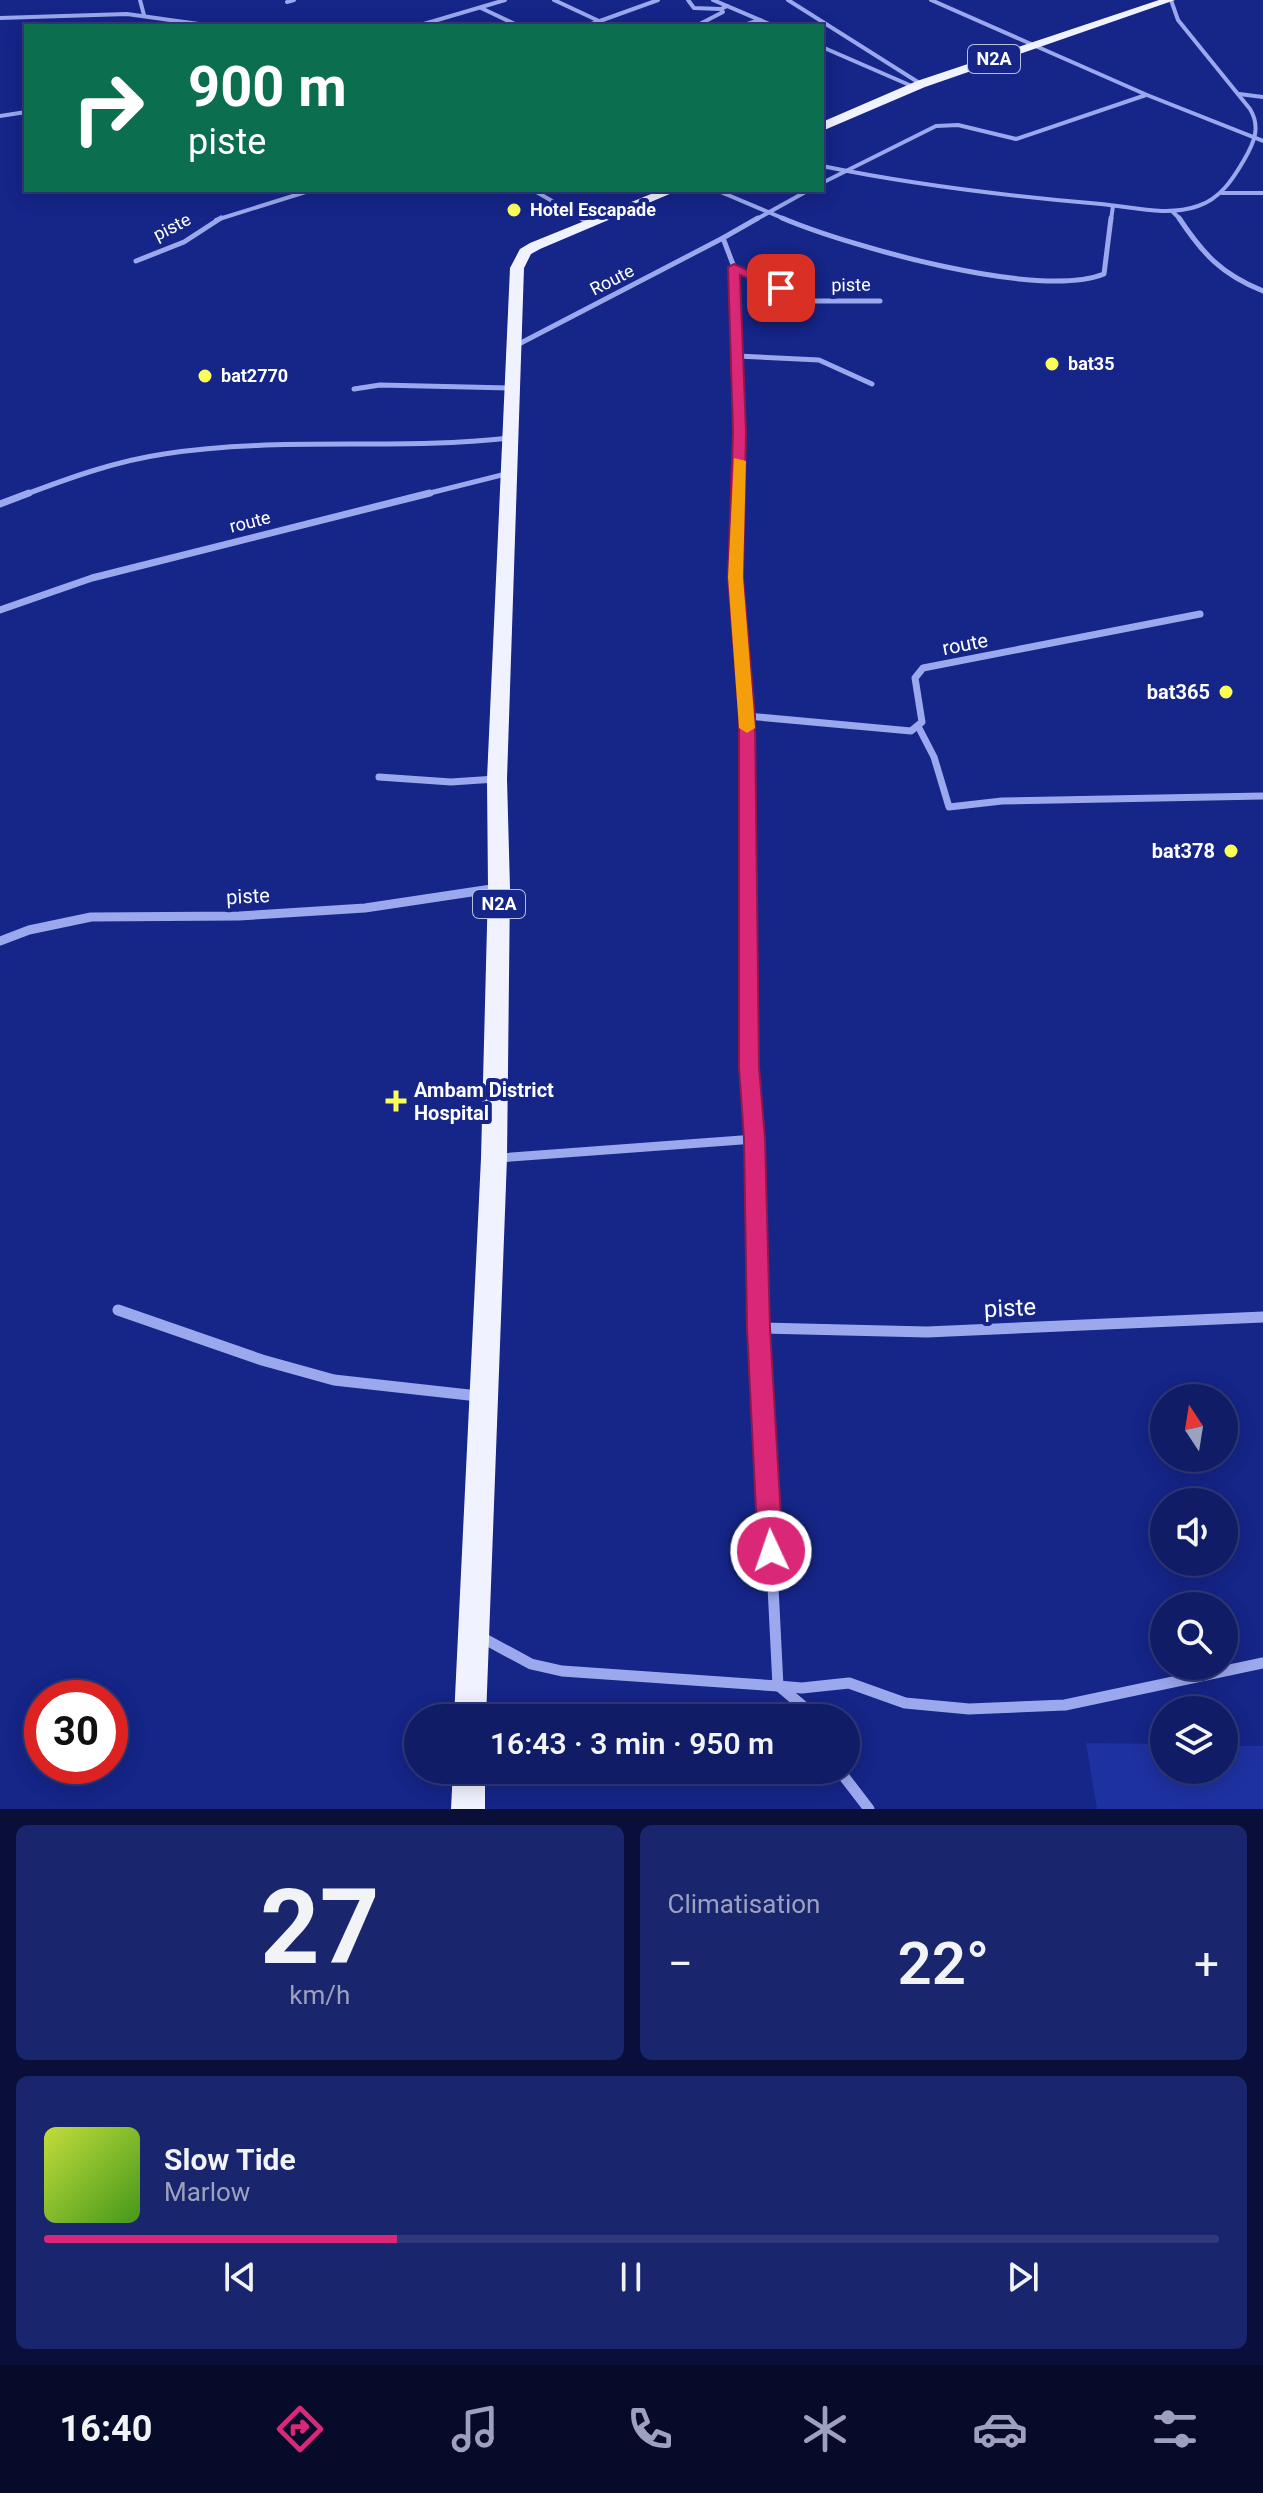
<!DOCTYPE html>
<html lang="fr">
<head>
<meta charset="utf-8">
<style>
	body { margin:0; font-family:Roboto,sans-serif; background:#19256c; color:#f1f3f6; height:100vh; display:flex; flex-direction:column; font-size:30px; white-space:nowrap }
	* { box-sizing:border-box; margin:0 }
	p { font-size:26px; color:#9ca1bf }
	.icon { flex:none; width:44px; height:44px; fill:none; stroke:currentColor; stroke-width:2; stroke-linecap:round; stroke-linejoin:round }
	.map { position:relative; height:1809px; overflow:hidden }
	.panel { display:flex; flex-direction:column; gap:16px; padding:16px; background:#090f38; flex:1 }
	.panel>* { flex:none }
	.top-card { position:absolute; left:24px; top:24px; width:800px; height:168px; border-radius:0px; box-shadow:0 4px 20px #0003,0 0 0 2px #303a7a; background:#0b6e4f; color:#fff; overflow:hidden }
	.needle { width:52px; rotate:348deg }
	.tools { position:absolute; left:1150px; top:1384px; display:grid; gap:16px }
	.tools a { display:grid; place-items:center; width:88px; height:88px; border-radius:50%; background:#101c66; box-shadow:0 4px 20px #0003,0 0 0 2px #303a7a; font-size:40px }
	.speed { position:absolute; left:24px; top:1680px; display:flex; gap:16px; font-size:40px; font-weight:700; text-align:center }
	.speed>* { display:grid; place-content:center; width:104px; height:104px; border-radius:50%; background:#101c66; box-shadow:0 4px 20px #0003,0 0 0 2px #303a7a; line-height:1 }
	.speed .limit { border:12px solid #d22; background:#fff; color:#111 }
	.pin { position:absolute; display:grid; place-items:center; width:68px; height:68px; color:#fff; margin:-34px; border-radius:16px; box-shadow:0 4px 12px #0006 }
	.me { position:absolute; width:88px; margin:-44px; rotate:357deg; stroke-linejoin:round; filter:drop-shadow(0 0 6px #0008) }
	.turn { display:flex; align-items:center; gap:28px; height:168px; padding:0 32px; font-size:36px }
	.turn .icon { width:104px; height:104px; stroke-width:2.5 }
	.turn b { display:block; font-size:56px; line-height:68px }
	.big { font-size:60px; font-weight:600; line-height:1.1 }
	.panel .card { flex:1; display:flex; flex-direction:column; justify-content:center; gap:12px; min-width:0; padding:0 28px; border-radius:12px; background:#19256c }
	.panel .dial { align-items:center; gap:0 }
	.dial b { font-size:104px; line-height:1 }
	.song { display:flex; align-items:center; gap:24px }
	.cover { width:96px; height:96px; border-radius:12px; background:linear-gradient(135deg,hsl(70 70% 55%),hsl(100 70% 35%)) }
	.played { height:8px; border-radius:4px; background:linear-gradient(90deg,#db2777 30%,#303a7a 30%) }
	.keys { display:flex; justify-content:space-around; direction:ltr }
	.heat { display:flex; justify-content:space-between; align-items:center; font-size:44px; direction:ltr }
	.panel .tiles { flex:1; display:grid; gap:16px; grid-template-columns:1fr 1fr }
	.card:last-child { grid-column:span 2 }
	.trip { position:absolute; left:404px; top:1704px; width:456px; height:80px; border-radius:40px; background:#101c66; box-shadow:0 4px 20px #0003,0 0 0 2px #303a7a; font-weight:600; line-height:80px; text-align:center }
	.menu { display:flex; height:128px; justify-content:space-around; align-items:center; background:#060b29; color:#9ca1bf }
	.menu .icon { width:56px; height:56px }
	.menu .on { color:#db2777 }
	.menu b { font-size:36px; color:#f1f3f6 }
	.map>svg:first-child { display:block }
	.green { fill:#1e31a1 }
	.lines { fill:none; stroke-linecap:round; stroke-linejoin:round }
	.minor-far4 { stroke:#9ba8ee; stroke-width:4 }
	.minor-far3 { stroke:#9ba8ee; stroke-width:5 }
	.minor-far2 { stroke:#9ba8ee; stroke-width:7 }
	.minor-far1 { stroke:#9ba8ee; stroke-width:9 }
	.minor { stroke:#9ba8ee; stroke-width:11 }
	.trunk { fill:#f1f2ff; fill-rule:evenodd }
	.route { fill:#db2777; stroke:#8e194d; stroke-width:2 }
	.slow { fill:#f59e0b }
	.poi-dot { fill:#fdff59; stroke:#152588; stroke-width:3 }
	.labels { text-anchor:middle; stroke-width:8; stroke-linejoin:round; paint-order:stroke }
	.shield { fill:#152588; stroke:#b9bedb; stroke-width:2 }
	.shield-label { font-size:18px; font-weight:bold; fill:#fff }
	.far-poi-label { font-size:18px; font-weight:bold; fill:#fff; stroke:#152588; text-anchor:start }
	.far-street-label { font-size:18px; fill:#fff; stroke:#152588 }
	.street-label { font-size:20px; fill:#fff; stroke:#152588 }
	.poi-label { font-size:20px; font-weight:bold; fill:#fff; stroke:#152588; text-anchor:end }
	.near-street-label { font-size:24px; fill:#fff; stroke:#152588 }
</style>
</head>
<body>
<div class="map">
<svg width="1263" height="1809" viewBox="0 0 1263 1809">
	<rect width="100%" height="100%" fill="#152588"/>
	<path class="green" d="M1086,1743L1164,1744V1770H1224V1746H1263V1809H1097Z"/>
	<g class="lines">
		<g class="minor-far4">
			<path d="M140,0L144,15"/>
			<path d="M554,0L599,21"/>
			<path d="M688,0L694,8L721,9"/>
			<path d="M713,0L774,26"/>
			<path d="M788,0L921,84"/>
			<path d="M931,0L1147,95L1263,141"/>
			<path d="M287,2L294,0"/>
			<path d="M481,8L519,26"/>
			<path d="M0,18L127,14L213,26"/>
			<path d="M417,26L505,0"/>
			<path d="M586,26L658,0"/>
			<path d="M696,26L723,12L721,9L727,6"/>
			<path d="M741,26L760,20"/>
			<path d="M822,47L914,87"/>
			<path d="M1239,94L1263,97"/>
			<path d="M0,116L26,112"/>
			<path d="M822,166C914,185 1007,196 1101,204C1133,207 1167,217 1198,206C1220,199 1233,179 1244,160C1254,143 1261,127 1250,109L1178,20L1171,0"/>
			<path d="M822,183L936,126L958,125L1016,139L1146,95"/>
			<path d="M533,190L585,220"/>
			<path d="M716,190L787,220"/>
			<path d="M1222,193H1263"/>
			<path d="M1172,211L1181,220"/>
			<path d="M216,220L312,190"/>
			<path d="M755,220L809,190"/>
			<path d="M1111,220L1113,206"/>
		</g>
		<g class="minor-far3">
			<path d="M581,218L591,224"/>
			<path d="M782,218C848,246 1038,300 1104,274L1111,218"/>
			<path d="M1179,218C1203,254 1221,274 1263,291"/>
			<path d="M136,261L184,242L221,218"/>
			<path d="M734,267L810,301H880"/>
			<path d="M515,346L723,238"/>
			<path d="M737,356L819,360L872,384"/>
			<path d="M354,389L380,385L512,388"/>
			<path d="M24,495C69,478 116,461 164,454C278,436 395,451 510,438"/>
			<path d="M422,495L510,473"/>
			<path d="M738,495L740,432L734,267L723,238L758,218"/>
		</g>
		<g class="minor-far2">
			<path d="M738,493L736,577L747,716L748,839"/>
			<path d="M0,504L29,493"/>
			<path d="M0,610L92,578L430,493"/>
			<path d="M747,716L911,731L922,722L915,678L923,668L1200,614"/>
			<path d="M919,728L934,757L949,807L1002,801L1263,796"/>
			<path d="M379,777L451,782L496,779"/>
		</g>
		<g class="minor-far1">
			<path d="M748,837L749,1067L755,1139L757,1270"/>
			<path d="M0,941L29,930L91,917L239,916L365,908L498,888"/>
			<path d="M499,1158L755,1139"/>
		</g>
		<g class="minor">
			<path d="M118,1310L262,1360L334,1380L478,1396"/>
			<path d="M758,1328L927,1332L1263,1317"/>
			<path d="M481,1637L531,1664L562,1671L778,1686L757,1268"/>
			<path d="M778,1686L802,1688L849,1683L905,1703L969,1709L1065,1705L1263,1663"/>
			<path d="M779,1686L817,1718"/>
			<path d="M839,1770L869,1809"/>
		</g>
		<g class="trunk">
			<path d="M1159,0H1175L925,87L822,131V122L917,81Z"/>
			<path d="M661,190H679L540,249L531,254L524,268L507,779L510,888L507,1158L486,1718H454L481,1158L488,888L487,779L510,268L520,249L530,243Z"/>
			<path d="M453,1770H485V1809H451Z"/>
		</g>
	</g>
	<path class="route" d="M734,264L787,288L777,290L740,275L746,432L743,577L755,716L759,1067L765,1139L770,1328L783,1551L779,1560L771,1563L762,1560L758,1551L747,1328L744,1139L739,1067V716L728,577L733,432L728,267Z"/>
	<path class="slow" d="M734,458L746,461L743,577L755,728L747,733L739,728L728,577Z"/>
	<g class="poi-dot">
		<circle cx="514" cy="210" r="8"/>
		<circle cx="1052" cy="364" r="8"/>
		<circle cx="205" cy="376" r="8"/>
		<circle cx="1226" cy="692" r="8"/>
		<circle cx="1231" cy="851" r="8"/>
		<path d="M392 1089h8v8h8v8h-8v8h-8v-8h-8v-8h8z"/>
	</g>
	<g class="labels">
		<g class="shield">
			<rect x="968" y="45" width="52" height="28" rx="6"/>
			<rect x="473" y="890" width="52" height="28" rx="6"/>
		</g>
		<g class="shield-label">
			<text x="994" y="65">N2A</text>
			<text x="499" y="910">N2A</text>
		</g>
		<g class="far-poi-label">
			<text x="530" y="216">Hotel Escapade</text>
			<text x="1068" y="370">bat35</text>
			<text x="221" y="382">bat2770</text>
		</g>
		<g class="far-street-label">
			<text transform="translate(172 227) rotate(-27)" y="6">piste</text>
			<text transform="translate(612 280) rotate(-27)" y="6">Route</text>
			<text transform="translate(851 285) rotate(-1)" y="6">piste</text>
			<text transform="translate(250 522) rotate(-14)" y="6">route</text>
		</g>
		<g class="street-label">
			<text transform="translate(965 644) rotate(-11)" y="7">route</text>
			<text transform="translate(248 896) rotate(-3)" y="7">piste</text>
		</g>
		<g class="poi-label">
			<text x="1210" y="699">bat365</text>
			<text x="1215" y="858">bat378</text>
			<text x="414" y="1097" text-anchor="start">Ambam District<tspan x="414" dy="23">Hospital</tspan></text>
		</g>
		<g class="near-street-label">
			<text transform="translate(1010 1308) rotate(-3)" y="8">piste</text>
		</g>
	</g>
</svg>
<div class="tools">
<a><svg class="needle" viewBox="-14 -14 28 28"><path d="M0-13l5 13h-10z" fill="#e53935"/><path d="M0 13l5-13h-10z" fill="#9ca1bf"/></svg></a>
<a><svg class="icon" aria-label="sound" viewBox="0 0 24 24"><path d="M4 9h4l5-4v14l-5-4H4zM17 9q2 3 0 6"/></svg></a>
<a><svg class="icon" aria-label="search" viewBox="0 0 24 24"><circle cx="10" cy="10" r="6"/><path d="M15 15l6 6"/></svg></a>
<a><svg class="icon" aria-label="layers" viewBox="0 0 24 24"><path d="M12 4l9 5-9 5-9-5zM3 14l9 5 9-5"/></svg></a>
</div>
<div class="speed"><div class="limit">30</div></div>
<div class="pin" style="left:781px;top:288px;background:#d93025"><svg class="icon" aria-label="arrive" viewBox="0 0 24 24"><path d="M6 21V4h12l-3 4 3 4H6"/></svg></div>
<svg class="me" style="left:771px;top:1551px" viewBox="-20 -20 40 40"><circle r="17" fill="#db2777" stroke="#fff" stroke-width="3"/><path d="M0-11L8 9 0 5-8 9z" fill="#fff"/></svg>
<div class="trip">16:43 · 3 min · 950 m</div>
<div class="top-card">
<div class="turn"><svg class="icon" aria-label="right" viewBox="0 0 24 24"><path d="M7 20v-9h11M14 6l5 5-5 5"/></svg><div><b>900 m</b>piste</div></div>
</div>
</div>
<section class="panel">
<div class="tiles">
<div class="card dial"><b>27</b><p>km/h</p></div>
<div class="card"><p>Climatisation</p>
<div class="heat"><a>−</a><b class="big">22°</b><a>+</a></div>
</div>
<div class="card">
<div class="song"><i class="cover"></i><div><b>Slow Tide</b><p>Marlow</p></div></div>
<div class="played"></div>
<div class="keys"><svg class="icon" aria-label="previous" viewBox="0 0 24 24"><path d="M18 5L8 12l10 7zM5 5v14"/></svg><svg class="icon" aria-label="pause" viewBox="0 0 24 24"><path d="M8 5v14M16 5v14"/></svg><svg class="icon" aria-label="next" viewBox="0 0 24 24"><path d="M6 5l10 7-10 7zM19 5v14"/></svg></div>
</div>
</div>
</section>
<nav class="menu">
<b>16:40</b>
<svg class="icon on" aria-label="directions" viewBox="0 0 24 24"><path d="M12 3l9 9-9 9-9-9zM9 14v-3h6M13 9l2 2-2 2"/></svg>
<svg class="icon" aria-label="music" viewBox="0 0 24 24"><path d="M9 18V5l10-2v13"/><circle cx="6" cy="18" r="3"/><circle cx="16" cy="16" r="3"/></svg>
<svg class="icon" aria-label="phone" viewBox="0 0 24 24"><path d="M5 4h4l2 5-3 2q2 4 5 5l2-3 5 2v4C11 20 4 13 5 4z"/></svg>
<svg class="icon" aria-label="climate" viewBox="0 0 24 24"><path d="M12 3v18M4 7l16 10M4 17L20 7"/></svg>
<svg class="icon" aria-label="car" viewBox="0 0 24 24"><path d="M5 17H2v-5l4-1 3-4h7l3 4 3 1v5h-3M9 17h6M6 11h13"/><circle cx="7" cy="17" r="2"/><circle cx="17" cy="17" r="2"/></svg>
<svg class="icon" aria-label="filters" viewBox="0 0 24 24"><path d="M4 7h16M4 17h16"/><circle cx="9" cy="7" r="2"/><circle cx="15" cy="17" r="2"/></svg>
</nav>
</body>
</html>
